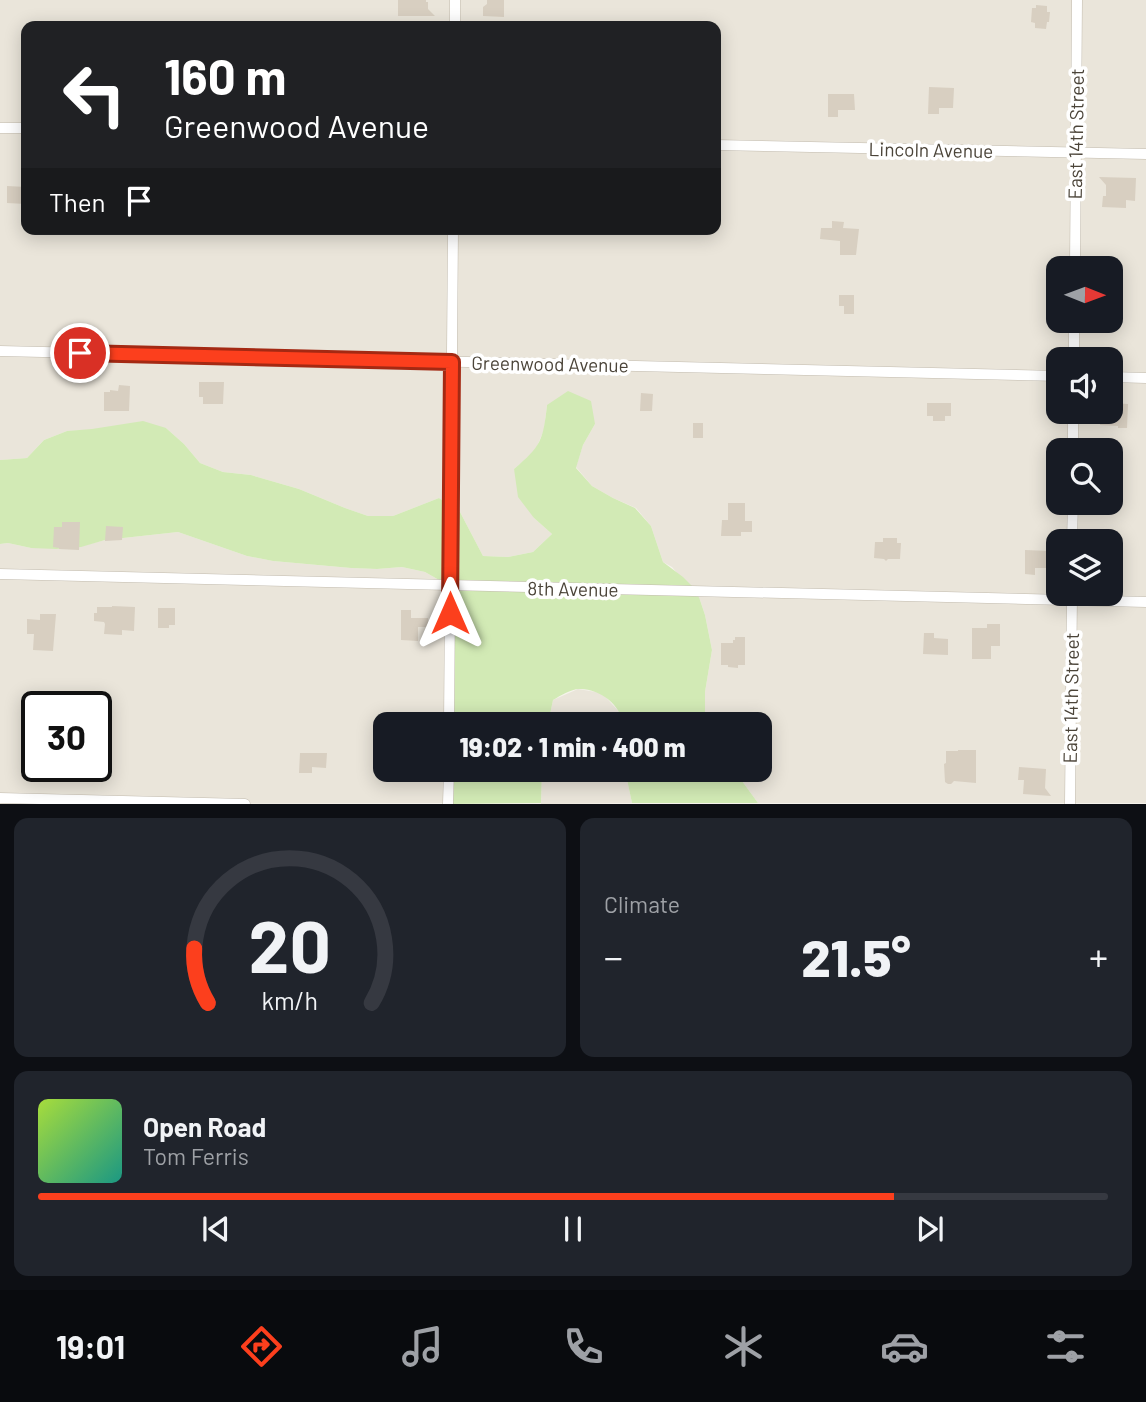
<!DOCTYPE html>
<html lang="en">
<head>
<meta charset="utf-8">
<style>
	body { margin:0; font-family:Barlow,sans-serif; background:#20242c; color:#f1f3f6; height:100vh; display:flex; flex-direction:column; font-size:26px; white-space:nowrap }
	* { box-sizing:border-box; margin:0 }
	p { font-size:23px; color:#9ea1a6 }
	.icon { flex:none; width:38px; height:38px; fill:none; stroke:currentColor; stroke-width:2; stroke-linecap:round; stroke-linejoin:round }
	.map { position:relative; height:804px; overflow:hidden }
	.drawer { display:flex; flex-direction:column; gap:14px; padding:14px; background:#0d0f14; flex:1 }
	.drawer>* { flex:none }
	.banner { position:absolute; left:21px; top:21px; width:700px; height:214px; border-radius:14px; box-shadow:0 4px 18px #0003; background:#202124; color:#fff; overflow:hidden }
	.needle { width:46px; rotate:91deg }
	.tools { position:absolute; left:1046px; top:256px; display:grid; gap:14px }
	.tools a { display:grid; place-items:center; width:77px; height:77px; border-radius:14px; background:#171b24; box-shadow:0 4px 18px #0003; font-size:35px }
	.speed { position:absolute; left:21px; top:691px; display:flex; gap:14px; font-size:35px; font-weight:700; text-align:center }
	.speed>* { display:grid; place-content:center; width:91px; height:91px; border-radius:50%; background:#171b24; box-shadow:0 4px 18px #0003; line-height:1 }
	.speed .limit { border:4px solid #111; border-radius:10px; background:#fff; color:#111 }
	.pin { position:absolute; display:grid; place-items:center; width:60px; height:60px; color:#fff; margin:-30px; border:4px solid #fff; border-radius:50%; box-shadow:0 2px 7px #0007 }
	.me { position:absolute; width:77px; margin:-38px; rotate:0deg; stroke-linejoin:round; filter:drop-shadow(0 0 5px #0008) }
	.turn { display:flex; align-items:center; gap:24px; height:147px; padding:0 28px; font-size:32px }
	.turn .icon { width:91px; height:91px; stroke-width:2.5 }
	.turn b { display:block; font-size:49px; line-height:60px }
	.then { display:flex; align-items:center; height:66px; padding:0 28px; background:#0003; gap:14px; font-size:26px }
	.big { font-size:52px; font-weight:800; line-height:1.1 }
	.drawer .card { flex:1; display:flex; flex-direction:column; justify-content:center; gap:10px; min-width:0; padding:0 24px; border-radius:14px; background:#20242c }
	.drawer .dial { align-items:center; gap:0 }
	.dial svg { height:182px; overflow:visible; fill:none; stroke:#363941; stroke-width:7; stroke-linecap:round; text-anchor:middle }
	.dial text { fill:#f1f3f6; stroke:none }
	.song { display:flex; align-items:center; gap:21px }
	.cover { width:84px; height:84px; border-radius:10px; background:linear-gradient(135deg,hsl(80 70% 55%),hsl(170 70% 35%)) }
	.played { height:7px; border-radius:4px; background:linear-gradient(90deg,#fc3f1d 80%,#363941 80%) }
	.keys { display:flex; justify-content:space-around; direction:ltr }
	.heat { display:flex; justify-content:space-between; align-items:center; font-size:38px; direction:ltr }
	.drawer .tiles { flex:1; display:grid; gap:14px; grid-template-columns:1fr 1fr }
	.card:last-child { grid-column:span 2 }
	.trip { position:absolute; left:373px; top:712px; width:399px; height:70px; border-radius:14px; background:#171b24; box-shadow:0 4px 18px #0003; font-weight:800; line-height:70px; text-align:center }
	.tabs { display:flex; height:112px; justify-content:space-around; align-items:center; background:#090b0e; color:#9ea1a6 }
	.tabs .icon { width:49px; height:49px }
	.tabs .active { color:#fc3f1d }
	.tabs b { font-size:32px; color:#f1f3f6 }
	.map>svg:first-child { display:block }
	.residential { fill:#eae5da; fill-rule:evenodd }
	.green { fill:#d2eab5 }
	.building { fill:#d8cfc1 }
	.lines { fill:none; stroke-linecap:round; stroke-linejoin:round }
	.street-casing { stroke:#c2bbae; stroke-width:11 }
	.street { stroke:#fff; stroke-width:10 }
	.route-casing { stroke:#a42913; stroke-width:18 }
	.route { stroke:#fc3f1d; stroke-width:12 }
	.labels { text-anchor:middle; stroke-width:7; stroke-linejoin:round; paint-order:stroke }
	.street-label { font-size:19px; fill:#4b4439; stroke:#fff }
</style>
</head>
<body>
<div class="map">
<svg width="1146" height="804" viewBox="0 0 1146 804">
	<rect width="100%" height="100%" fill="#f6f3ec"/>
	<g class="residential">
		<path d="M0,0H1146V803H758L734,770H760V724H705V692L712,650L705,615L700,600L672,567L663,562L651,526L636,508L613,498L592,486L576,467L583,445L595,424L547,405L544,430L535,451L514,469L534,518L552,534L533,552L508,557L483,556L460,512L439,498L393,516H368L345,508L299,489L251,475L223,472L200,463L184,444L166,428L67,431L44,440L27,458L0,460ZM26,26H716V229H26ZM1059,268H1111V320H1059ZM1059,359H1111V411H1059ZM1059,450H1111V502H1059ZM1059,541H1111V593H1059Z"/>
		<path d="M178,532L247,556L273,561L351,568L377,569L402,567L425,572L446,584L447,724H385V770H447V803L75,804L0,797V544L8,543L31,548L81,546L105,540ZM37,707H96V766H37Z"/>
		<path d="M578,689L602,693L622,715L623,724H548L553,700Z"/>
		<path d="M542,770H625L632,803L541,804Z"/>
	</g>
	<g class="green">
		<path d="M568,391L591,401L595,424L583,445L576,468L592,486L613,498L635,508L651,526L663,562L683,577L695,589L700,600L705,615L712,650L705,692V724H623C621,705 599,688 579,689C571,689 560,696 553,700L548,724H447L446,584L425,572L402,567L377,569L351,568L273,561L247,556L178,532L105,540L81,547L56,549L31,548L8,543L0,544V460L27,458L44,440L67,431L92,429L143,421L166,428L184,444L200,463L223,472L251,475L299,489L345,508L368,516H393L439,498L460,512L483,556L508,557L533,552L552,534L534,518L518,497L514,469C541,446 543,441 547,405Z"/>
		<path d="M447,770H542L541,803L447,804Z"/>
		<path d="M625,770H734L758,803H632Z"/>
	</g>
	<g class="building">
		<path d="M398,0H426V2H428V9L435,16H398Z"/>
		<path d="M487,0H504V17L483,16V7L487,4Z"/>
		<path d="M1036,5L1047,6V12H1050L1049,22H1047L1046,29L1035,28V23L1031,22L1032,8H1036Z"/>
		<path d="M929,87L954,88L953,108H939V114H928Z"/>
		<path d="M828,94H854L855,110H838V117H828Z"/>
		<path d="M1099,177L1136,178L1135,201L1126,200V208L1102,207L1103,196H1106V185Z"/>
		<path d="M7,186L26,187V204L7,203Z"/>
		<path d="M832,221L844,222L843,228L859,229L856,255H840V241L820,239L821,228H832Z"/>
		<path d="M839,295H854V314H844V306H839Z"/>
		<path d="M199,382H224L223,404H203V397H199Z"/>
		<path d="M119,385L130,386L129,411H104V392H110V390L118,391Z"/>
		<path d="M641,393L653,394L652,411H640Z"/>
		<path d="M927,403H951V416H945V421H933V416H927Z"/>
		<path d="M1111,403L1128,404L1127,428H1118V426L1100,425L1101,411H1111Z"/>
		<rect x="693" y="423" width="10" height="15"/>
		<path d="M728,503H745V521H752V532H741V536H721L722,520H728Z"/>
		<path d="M62,522H80L79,550L59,549V548L53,547L54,527H62Z"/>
		<path d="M106,526L123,527L122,540L105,541Z"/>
		<path d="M883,538H897V543H901L900,559H888L886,561L884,559L874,558L875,542H883Z"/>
		<path d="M1025,550L1049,551L1048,568H1035V575L1025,574Z"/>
		<path d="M112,606L135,607L134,631L122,630V635L104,634L105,624L104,622L94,621V613H97V607H112Z"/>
		<path d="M158,608H175V625H169V628H158Z"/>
		<path d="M401,610H411V618H428V627H418V641L401,640Z"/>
		<path d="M40,614H56L53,651L33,650L34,634H27V619L40,620Z"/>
		<path d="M987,624H1000V646H991V659H972V628H987Z"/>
		<path d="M924,633H934V638L948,639V655L923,654Z"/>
		<path d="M735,637H745V665H738V668L728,667V665H721V643H733V640H735Z"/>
		<path d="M480,712H499V724H482V721H480Z"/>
		<path d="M958,750H976V783L954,781L951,784H948L945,782L944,764L946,763V751H958Z"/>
		<path d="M300,753H327L326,768L312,767V773H299Z"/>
		<path d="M1019,767L1046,769L1045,788L1051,796L1023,794L1024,780H1018Z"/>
		<rect x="572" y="770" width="11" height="9"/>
	</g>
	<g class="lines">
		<defs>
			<g id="street">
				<path d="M455,26V0"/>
				<path d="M0,128H26"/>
				<path d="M716,145L1146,154"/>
				<path d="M1075,268L1077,0"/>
				<path d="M0,351L1059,376"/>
				<path d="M1074,359V320"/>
				<path d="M1111,377L1146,378"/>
				<path d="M1073,450V411"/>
				<path d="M1072,541L1073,502"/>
				<path d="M0,574L1146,602"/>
				<path d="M449,724L453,229"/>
				<path d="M0,798L245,804"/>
				<path d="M448,804L449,770"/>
				<path d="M1070,804L1072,593"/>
			</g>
		</defs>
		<use href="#street" class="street-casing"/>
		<use href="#street" class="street"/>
	</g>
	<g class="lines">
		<defs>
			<path id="route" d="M80,353L452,362L450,613"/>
		</defs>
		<use href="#route" class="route-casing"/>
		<use href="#route" class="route"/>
	</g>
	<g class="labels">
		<g class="street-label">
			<text transform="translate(1076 134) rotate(-89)" y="7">East 14th Street</text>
			<text transform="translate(931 150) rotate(1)" y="7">Lincoln Avenue</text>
			<text transform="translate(550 364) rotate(1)" y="7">Greenwood Avenue</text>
			<text transform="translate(573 589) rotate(1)" y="7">8th Avenue</text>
			<text transform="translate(1071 698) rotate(-89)" y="7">East 14th Street</text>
		</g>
	</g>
</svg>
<div class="tools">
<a><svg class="needle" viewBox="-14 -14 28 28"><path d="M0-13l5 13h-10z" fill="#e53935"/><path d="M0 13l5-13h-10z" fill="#9ea1a6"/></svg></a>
<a><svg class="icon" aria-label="sound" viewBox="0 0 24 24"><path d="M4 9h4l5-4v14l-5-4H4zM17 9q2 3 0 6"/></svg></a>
<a><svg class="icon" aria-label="search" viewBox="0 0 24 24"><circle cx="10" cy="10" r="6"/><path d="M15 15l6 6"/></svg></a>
<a><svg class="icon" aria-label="layers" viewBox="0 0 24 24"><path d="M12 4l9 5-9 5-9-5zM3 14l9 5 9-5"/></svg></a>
</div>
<div class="speed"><div class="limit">30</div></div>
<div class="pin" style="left:80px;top:353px;background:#d93025"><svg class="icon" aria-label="arrive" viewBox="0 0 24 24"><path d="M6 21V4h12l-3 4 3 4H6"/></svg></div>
<svg class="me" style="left:450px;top:613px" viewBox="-20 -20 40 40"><path d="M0-17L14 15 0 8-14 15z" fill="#fc3f1d" stroke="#fff" stroke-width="4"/></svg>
<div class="trip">19:02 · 1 min · 400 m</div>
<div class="banner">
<div class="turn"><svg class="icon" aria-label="left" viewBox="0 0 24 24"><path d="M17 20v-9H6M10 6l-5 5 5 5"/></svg><div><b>160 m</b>Greenwood Avenue</div></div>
<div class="then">Then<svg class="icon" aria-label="arrive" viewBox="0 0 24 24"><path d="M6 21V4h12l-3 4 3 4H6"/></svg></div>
</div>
</div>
<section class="drawer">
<div class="tiles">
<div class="card dial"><svg viewBox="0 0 100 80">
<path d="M14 69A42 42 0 1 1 86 69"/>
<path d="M14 69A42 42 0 0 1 8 45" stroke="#fc3f1d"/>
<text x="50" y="56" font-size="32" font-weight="700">20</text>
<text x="50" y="72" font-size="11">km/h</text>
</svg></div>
<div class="card"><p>Climate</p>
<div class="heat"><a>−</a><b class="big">21.5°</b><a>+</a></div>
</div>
<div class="card">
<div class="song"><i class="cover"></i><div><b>Open Road</b><p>Tom Ferris</p></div></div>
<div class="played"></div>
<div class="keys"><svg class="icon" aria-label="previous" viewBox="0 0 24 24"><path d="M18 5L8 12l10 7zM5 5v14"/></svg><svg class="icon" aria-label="pause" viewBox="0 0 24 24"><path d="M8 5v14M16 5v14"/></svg><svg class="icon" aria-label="next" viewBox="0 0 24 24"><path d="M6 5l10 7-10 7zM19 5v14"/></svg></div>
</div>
</div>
</section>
<nav class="tabs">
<b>19:01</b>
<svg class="icon active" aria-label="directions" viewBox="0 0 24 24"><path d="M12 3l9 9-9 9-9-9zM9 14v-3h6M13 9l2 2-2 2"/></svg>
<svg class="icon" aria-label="music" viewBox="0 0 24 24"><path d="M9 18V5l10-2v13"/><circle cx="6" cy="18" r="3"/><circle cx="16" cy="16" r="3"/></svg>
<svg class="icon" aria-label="phone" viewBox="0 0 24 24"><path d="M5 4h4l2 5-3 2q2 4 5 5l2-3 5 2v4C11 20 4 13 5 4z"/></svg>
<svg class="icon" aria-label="climate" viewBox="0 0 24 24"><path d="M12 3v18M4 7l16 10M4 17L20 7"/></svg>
<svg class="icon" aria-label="car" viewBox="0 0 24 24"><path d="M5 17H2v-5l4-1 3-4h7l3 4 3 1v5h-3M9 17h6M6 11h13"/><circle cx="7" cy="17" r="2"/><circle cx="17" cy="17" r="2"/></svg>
<svg class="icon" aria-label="filters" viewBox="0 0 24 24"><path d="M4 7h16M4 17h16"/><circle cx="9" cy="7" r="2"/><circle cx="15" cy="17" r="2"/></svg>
</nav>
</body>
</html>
